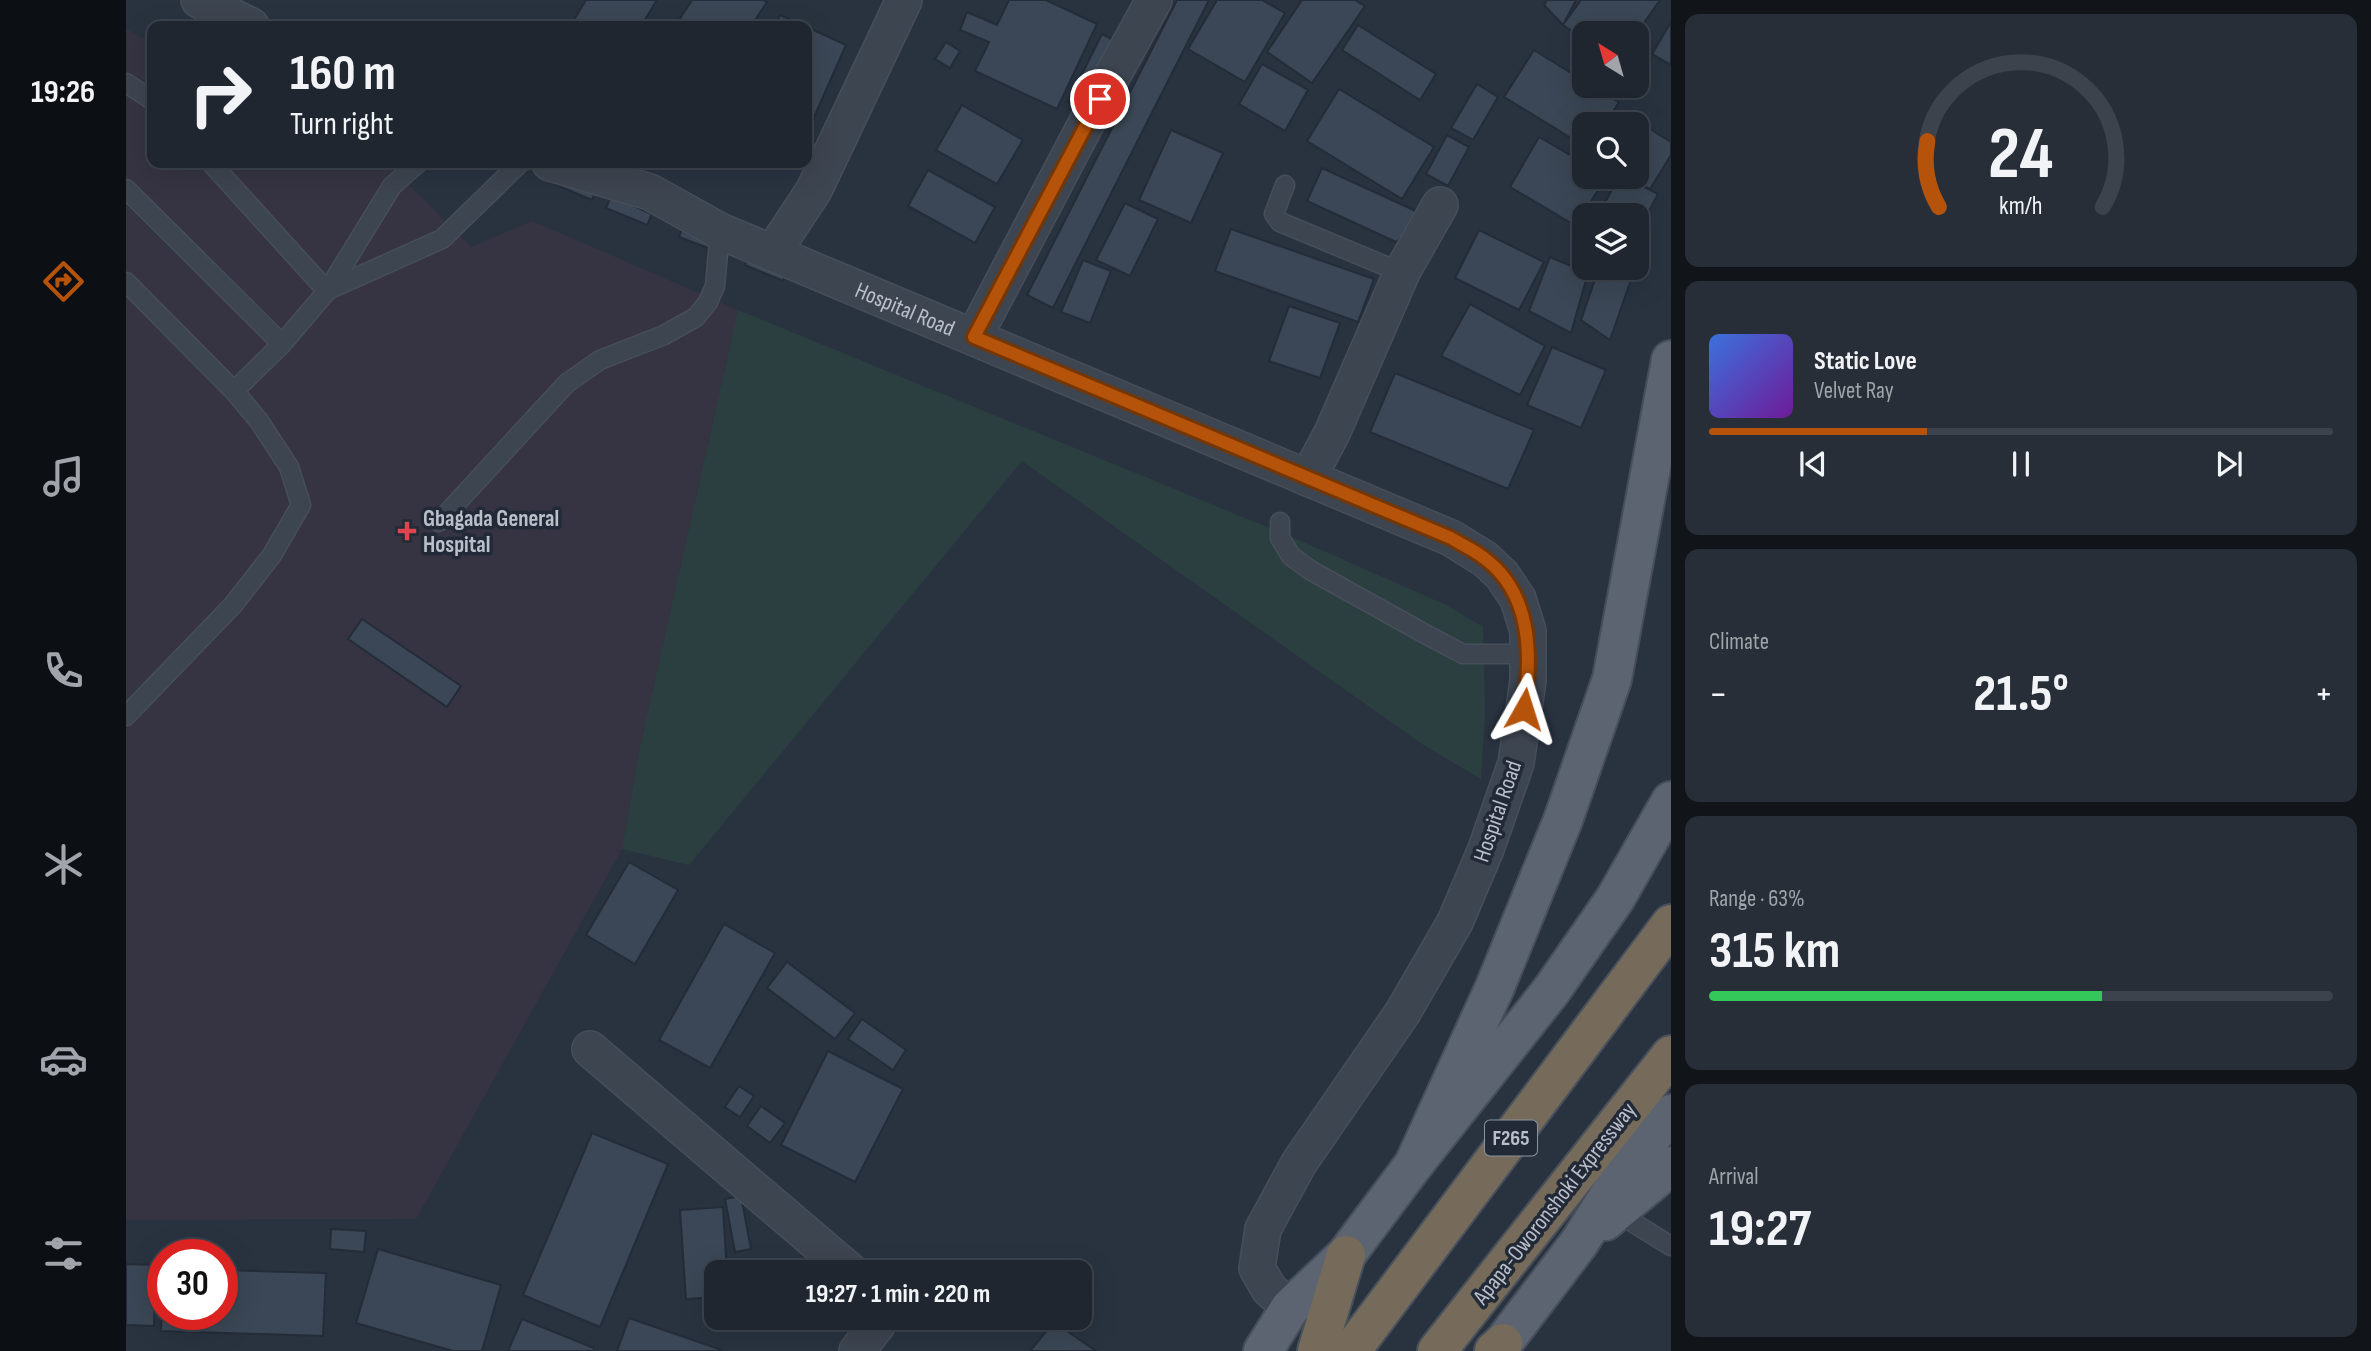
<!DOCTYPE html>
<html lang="en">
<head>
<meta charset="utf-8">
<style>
	body { margin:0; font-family:"Sofia Sans Condensed",sans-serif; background:#272e38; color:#f1f3f6; height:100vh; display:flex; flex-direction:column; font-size:26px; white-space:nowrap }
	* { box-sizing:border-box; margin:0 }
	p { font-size:23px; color:#a1a5ab }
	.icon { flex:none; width:38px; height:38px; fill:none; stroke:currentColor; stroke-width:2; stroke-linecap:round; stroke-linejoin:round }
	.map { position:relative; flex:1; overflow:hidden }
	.drawer { display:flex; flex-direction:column; gap:14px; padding:14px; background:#11151a; width:700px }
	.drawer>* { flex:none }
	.guide { position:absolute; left:21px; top:21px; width:665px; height:147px; border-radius:14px; box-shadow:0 7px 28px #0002,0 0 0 2px #3c434c; background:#1f2630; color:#f1f3f6; overflow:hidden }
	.needle { width:46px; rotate:323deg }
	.buttons { position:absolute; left:1446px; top:21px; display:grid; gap:14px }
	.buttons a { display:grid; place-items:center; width:77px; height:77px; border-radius:14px; background:#1f2630; box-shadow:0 7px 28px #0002,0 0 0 2px #3c434c; font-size:35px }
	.speed { position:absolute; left:21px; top:1239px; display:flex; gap:14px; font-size:35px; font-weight:700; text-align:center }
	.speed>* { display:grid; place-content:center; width:91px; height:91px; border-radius:50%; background:#1f2630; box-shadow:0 7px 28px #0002,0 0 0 2px #3c434c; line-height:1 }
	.speed .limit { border:10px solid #d22; background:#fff; color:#111 }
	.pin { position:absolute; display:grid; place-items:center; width:60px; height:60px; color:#fff; margin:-30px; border:4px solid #fff; border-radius:50%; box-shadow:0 2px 7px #0007 }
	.me { position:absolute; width:77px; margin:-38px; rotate:6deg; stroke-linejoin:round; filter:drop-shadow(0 0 5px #0008) }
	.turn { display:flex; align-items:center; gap:24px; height:147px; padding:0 28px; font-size:32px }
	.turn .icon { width:91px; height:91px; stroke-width:2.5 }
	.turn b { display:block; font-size:49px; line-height:60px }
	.big { font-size:52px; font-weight:700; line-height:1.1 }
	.drawer .widget { flex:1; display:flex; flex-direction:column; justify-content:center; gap:10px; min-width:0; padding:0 24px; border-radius:14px; background:#272e38 }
	.drawer .dial { align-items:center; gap:0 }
	.dial svg { height:182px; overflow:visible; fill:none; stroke:#3c434c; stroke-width:7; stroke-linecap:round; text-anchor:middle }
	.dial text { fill:#f1f3f6; stroke:none }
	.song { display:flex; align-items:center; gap:21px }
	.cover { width:84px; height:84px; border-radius:10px; background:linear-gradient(135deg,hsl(220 70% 55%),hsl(280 70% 35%)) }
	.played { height:7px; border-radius:4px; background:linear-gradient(90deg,#b45309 35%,#3c434c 35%) }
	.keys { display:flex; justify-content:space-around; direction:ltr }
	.heat { display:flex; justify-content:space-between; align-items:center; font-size:38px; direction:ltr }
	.charge { height:10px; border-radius:5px; background:linear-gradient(90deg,#34c759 63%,#3c434c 0) }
	.trip { position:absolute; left:578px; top:1260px; width:388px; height:70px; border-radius:14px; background:#1f2630; box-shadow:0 7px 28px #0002,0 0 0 2px #3c434c; font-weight:700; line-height:70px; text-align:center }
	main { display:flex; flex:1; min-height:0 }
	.menu { display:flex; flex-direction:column; width:126px; justify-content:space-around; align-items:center; background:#0c0f13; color:#a1a5ab }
	.menu .icon { width:49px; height:49px }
	.menu .selected { color:#b45309 }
	.menu b { font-size:32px; color:#f1f3f6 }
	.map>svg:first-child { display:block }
	.medical { fill:#363442 }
	.green { fill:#2b3f41 }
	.building { fill:#3b4756; stroke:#232c38; stroke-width:2 }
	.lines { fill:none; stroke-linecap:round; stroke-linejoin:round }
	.service-casing { stroke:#464e5a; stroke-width:21 }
	.minor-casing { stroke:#464e5a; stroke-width:38 }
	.primary-casing { stroke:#464e5a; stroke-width:42 }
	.motorway-casing { stroke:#47505b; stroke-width:42 }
	.service { stroke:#3d4550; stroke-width:18 }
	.minor { stroke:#3d4550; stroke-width:35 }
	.primary { stroke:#5b6470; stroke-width:38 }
	.motorway { stroke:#766b5a; stroke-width:38 }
	.route-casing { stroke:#753606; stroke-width:18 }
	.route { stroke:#b45309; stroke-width:12 }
	.health-dot { fill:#e0444e; stroke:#212a36; stroke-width:2.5 }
	.labels { text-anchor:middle; stroke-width:7; stroke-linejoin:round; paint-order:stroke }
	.shield { fill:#212a36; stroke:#8c939e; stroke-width:2 }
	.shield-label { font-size:21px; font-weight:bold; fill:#bac0ca }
	.street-label { font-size:23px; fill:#bac0ca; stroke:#212a36 }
	.poi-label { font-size:23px; font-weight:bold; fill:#bac0ca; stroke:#212a36; text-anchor:start }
</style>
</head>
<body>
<main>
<nav class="menu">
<b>19:26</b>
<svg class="icon selected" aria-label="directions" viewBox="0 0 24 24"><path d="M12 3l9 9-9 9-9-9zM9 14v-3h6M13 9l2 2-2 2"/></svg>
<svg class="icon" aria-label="music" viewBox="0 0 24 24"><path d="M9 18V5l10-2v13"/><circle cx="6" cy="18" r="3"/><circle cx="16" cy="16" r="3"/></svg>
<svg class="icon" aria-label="phone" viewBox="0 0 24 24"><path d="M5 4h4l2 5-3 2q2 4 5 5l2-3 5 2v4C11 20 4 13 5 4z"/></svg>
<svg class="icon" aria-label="climate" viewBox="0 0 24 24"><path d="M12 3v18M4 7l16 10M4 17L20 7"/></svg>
<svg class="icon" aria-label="car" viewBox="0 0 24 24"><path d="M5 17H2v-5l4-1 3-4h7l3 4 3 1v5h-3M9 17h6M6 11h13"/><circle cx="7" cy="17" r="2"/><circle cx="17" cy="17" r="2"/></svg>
<svg class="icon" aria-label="filters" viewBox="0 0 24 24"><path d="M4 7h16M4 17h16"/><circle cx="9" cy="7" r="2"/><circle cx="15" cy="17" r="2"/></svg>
</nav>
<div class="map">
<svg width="1545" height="1351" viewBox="0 0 1545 1351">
	<rect width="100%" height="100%" fill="#293340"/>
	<path class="medical" d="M0,29L26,43V163H261L345,247L406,221L612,310L513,751L496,849L290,1219L0,1220Z"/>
	<path class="green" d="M612,310L1175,541L1320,605L1357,627L1359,714L1355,779L1296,744L896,461L563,865L496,849L513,751Z"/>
	<g class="building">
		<path d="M460,0H531L515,26H444Z"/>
		<path d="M566,0H637L641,2L625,26H549Z"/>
		<path d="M883,0H920L971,24L931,109L849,71L863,42L834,30L841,12L871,25Z"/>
		<path d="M1051,0H1083L927,308L901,295Z"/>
		<path d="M1091,0H1136L1159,13L1119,82L1062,49Z"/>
		<path d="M1176,0H1229L1239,6L1186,83L1141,52Z"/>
		<path d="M1421,0H1450L1437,25L1418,5Z"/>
		<path d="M1455,0H1534L1510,34L1458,33V39L1437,25Z"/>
		<path d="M654,15L679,26H649Z"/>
		<path d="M1545,22V65L1526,54Z"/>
		<path d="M1232,25L1310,74L1294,100L1216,50Z"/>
		<path d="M681,27L720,45L681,133Z"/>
		<path d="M976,34L995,44L961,112L942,102Z"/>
		<path d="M820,42L834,51L824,68L809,59Z"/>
		<path d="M1408,50L1458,81V86H1465L1493,102L1479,124H1458V146L1378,97Z"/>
		<path d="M1136,64L1182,90L1159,131L1113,104Z"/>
		<path d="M1351,84L1372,97L1347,140L1325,128Z"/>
		<path d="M1213,89L1308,147L1276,199L1181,141Z"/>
		<path d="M836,105L897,140L871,184L810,150Z"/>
		<path d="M1496,112L1545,142V155L1524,189L1503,177H1510V124H1488Z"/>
		<path d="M1045,130L1097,153L1065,223L1013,200Z"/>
		<path d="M1321,135L1343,147L1322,186L1300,174Z"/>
		<path d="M1413,137L1458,163V177H1480L1450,226L1384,187Z"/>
		<path d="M1196,168L1303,217L1270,242L1181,201Z"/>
		<path d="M426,169L471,188L466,200L421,181Z"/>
		<path d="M802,170L869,207L849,243L782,206Z"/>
		<path d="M1493,177H1499L1532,194L1510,236V215H1472Z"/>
		<path d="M485,196L526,214L521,225L480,208Z"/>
		<path d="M999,203L1032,219L1004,276L970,260Z"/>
		<path d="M557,226L591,239L587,250L553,237Z"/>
		<path d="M1105,229L1248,279L1232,322L1089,271Z"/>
		<path d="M1353,230L1418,262L1393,310L1329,278Z"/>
		<path d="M626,250L663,266L657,281L619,265Z"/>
		<path d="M1424,257L1462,273L1445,333L1403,311Z"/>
		<path d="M957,260L985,271L964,323L935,312Z"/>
		<path d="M1473,268H1498L1508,271L1484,340L1455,320Z"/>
		<path d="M1344,304L1419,346L1394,395L1315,356Z"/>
		<path d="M1163,306L1214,323L1194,378L1143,361Z"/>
		<path d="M1426,347L1480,370L1455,428L1401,405Z"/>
		<path d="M1269,373L1408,430L1382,489L1244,432Z"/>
		<path d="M236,619L335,686L321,707L222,639Z"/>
		<path d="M503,862L552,890L509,964L460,935Z"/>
		<path d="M598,924L649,953L584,1068L533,1040Z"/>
		<path d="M661,962L729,1013L709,1039L641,988Z"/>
		<path d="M736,1019L780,1050L767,1070L722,1039Z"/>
		<path d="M702,1051L777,1089L729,1182L655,1145Z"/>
		<path d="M613,1086L628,1096L614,1117L599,1107Z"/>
		<path d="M635,1106L659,1123L644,1143L621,1126Z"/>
		<path d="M466,1133L542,1164L474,1327L397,1295Z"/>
		<path d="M615,1196L625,1249L609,1252L599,1199Z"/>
		<path d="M597,1207L601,1272H590V1297L560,1299L554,1210Z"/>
		<path d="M205,1229L240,1231L238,1252L204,1249Z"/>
		<path d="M252,1249L375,1285L356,1351H327L230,1323Z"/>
		<path d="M0,1264L30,1265L28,1326L0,1325Z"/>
		<path d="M96,1270L200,1273L197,1336L35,1331L37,1290V1314H96Z"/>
		<path d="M503,1318L596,1350V1351H491Z"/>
		<path d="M396,1319L468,1348L467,1351H382Z"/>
		<path d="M928,1322L970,1351H904Z"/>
	</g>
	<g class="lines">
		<defs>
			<g id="service">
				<path d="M0,83L26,100"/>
				<path d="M85,163L201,291"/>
				<path d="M1159,185L1148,214L1154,222L1262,267L1277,270"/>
				<path d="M0,189L156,344"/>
				<path d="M0,282L108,391L133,421L163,467L175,505L146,555L107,605L0,716"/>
				<path d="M202,290L316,239L394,163"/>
				<path d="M108,391L156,344L202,290L266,186L292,163"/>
				<path d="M313,522L441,383L474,360L538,335L570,317L582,302L589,286L594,231"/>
				<path d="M1154,522V538L1165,556L1184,570L1301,635L1337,654H1402"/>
				<path d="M1490,1212L1545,1246"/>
			</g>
			<g id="minor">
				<path d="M73,0L125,26"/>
				<path id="s1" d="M424,163L524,192L594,231L1325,538L1359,559L1376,575L1392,599L1402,631V681L1390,763L1360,849L1329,922L1277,1012L1173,1163L1137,1229L1131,1268L1143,1289L1164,1308"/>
				<path d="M647,252L688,190L778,0"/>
				<path d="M848,337L961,122L1028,0"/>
				<path d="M1182,478L1206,433L1277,270L1314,205"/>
				<path d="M464,1049L725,1272"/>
				<path d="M731,1351L751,1325L753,1318"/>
			</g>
			<g id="primary">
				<path d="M1288,1164L1369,987L1437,820L1486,679L1545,360"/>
				<path d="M1479,1221L1545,1166"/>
				<path d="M1137,1351L1164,1308L1220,1255L1288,1164L1425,991L1489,899L1545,801"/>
				<path d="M1371,1351L1453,1243L1504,1162L1545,1114"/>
			</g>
			<g id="motorway">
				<path d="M1191,1351L1220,1255"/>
				<path d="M1225,1351L1545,924"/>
				<path d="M1311,1351L1545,1055"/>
				<path d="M1368,1351L1377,1343"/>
			</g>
		</defs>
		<use href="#service" class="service-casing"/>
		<use href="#minor" class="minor-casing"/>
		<use href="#primary" class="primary-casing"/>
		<use href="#motorway" class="motorway-casing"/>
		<use href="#service" class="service"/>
		<use href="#minor" class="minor"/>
		<use href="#primary" class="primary"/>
		<use href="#motorway" class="motorway"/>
	</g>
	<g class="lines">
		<defs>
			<path id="route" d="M974,99L848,337L1325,538C1336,545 1348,550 1358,558C1406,593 1406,656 1398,709"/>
		</defs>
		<use href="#route" class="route-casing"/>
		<use href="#route" class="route"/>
	</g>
	<path class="health-dot" d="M277.5 520.5h7v7h7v7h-7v7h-7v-7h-7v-7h7z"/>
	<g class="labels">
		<rect class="shield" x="1359" y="1120.5" width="52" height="35" rx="5"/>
		<g class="shield-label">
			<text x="1385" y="1145">F265</text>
		</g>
		<g class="street-label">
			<text dy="8" stroke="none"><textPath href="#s1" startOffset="385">Hospital Road</textPath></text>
			<text transform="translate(1371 811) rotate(-71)" y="8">Hospital Road</text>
			<text transform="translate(1428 1203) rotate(-52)" y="8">Apapa-Oworonshoki Expressway</text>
		</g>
		<g class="poi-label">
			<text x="297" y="526">Gbagada General<tspan x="297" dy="26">Hospital</tspan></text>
		</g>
	</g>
</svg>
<div class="buttons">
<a><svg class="needle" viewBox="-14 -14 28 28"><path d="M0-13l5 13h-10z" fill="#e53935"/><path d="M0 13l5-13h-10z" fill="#a1a5ab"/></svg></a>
<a><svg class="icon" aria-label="search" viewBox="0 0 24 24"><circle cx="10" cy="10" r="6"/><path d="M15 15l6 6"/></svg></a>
<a><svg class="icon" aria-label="layers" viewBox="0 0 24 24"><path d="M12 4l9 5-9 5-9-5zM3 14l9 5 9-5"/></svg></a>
</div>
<div class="speed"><div class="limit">30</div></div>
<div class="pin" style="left:974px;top:99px;background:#d93025"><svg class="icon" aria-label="arrive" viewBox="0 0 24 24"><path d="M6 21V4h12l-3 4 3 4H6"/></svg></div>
<svg class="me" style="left:1398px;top:709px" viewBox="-20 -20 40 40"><path d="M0-17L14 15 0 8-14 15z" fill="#b45309" stroke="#fff" stroke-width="4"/></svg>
<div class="trip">19:27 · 1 min · 220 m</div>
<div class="guide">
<div class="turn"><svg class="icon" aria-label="right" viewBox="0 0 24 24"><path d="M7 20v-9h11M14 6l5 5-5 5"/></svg><div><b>160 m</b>Turn right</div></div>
</div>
</div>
<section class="drawer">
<div class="widget dial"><svg viewBox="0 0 100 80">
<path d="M14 69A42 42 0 1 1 86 69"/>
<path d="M14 69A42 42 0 0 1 9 40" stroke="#b45309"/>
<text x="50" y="56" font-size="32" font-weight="700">24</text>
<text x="50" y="72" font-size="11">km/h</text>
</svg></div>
<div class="widget">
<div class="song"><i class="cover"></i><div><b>Static Love</b><p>Velvet Ray</p></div></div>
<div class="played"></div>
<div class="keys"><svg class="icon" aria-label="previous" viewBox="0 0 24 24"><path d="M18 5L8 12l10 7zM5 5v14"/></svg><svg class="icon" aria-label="pause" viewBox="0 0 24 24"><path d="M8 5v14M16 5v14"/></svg><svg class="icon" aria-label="next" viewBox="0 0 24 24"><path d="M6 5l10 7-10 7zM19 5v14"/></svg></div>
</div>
<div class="widget"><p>Climate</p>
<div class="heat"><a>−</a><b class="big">21.5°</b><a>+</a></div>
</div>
<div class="widget"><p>Range · 63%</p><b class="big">315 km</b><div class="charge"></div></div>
<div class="widget"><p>Arrival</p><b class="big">19:27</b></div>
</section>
</main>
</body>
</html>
